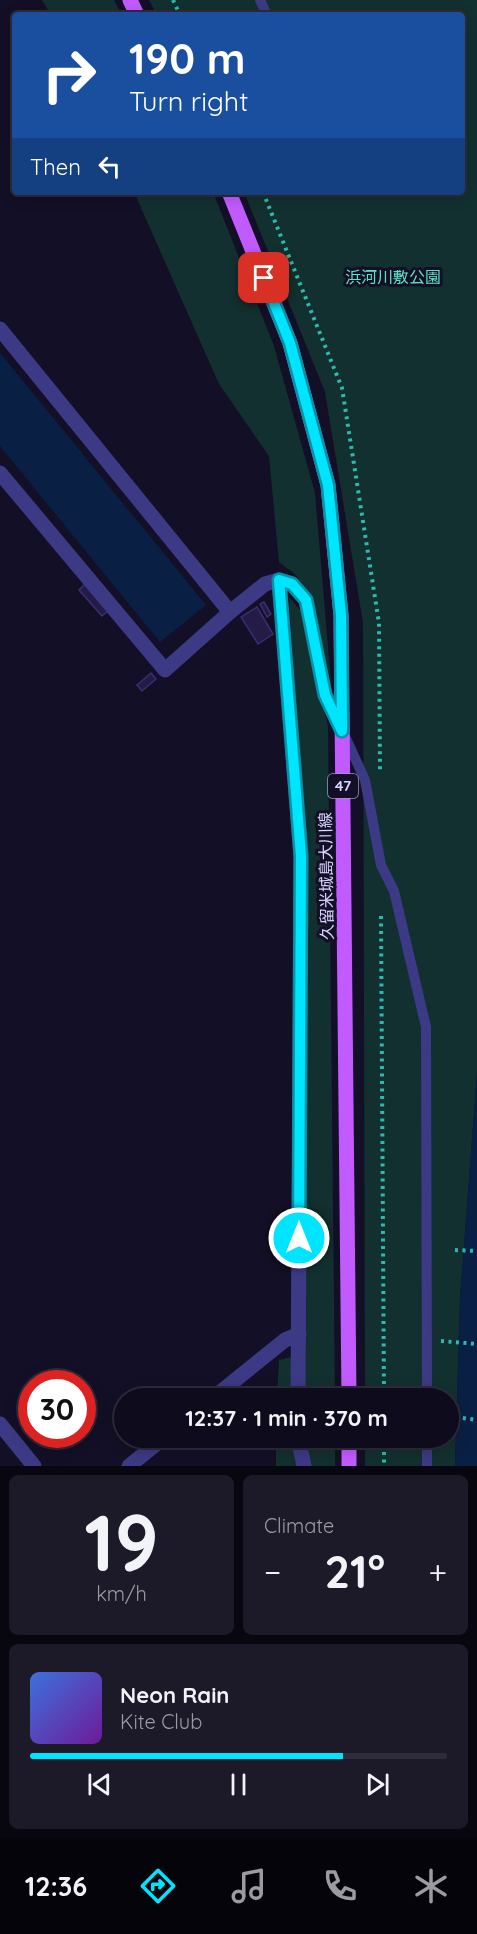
<!DOCTYPE html>
<html lang="en">
<head>
<meta charset="utf-8">
<style>
	body { margin:0; font-family:Quicksand,"Noto Sans JP",sans-serif; background:#1c1929; color:#f1f3f6; height:100vh; display:flex; flex-direction:column; font-size:22px; white-space:nowrap }
	* { box-sizing:border-box; margin:0 }
	p { font-size:20px; color:#9b9ba3 }
	.icon { flex:none; width:33px; height:33px; fill:none; stroke:currentColor; stroke-width:2; stroke-linecap:round; stroke-linejoin:round }
	.map { position:relative; height:1466px; overflow:hidden }
	.side { display:flex; flex-direction:column; gap:9px; padding:9px; background:#08060f; flex:1 }
	.side>* { flex:none }
	.top-card { position:absolute; left:12px; top:12px; width:453px; height:183px; border-radius:6px; box-shadow:0 3px 15px #0003,0 0 0 2px #2e2b3b; background:#1a4fa0; color:#fff; overflow:hidden }
	.speed { position:absolute; left:18px; top:1370px; display:flex; gap:12px; font-size:30px; font-weight:700; text-align:center }
	.speed>* { display:grid; place-content:center; width:78px; height:78px; border-radius:50%; background:#0e0b1c; box-shadow:0 3px 15px #0003,0 0 0 2px #2e2b3b; line-height:1 }
	.speed .limit { border:9px solid #d22; background:#fff; color:#111 }
	.pin { position:absolute; display:grid; place-items:center; width:51px; height:51px; color:#fff; margin:-26px; border-radius:12px; box-shadow:0 3px 9px #0006 }
	.me { position:absolute; width:66px; margin:-33px; rotate:0deg; stroke-linejoin:round; filter:drop-shadow(0 0 4px #0008) }
	.turn { display:flex; align-items:center; gap:21px; height:126px; padding:0 18px; font-size:27px }
	.turn .icon { width:78px; height:78px; stroke-width:2.5 }
	.turn b { display:block; font-size:42px; line-height:51px }
	.then { display:flex; align-items:center; height:57px; padding:0 18px; background:#0003; gap:12px; font-size:22px }
	.big { font-size:45px; font-weight:700; line-height:1.1 }
	.side .card { flex:1; display:flex; flex-direction:column; justify-content:center; gap:9px; min-width:0; padding:0 21px; border-radius:9px; background:#1c1929 }
	.side .dial { align-items:center; gap:0 }
	.dial b { font-size:78px; line-height:1 }
	.song { display:flex; align-items:center; gap:18px }
	.cover { width:72px; height:72px; border-radius:9px; background:linear-gradient(135deg,hsl(220 70% 55%),hsl(280 70% 35%)) }
	.played { height:6px; border-radius:3px; background:linear-gradient(90deg,#00e5ff 75%,#2e2b3b 75%) }
	.keys { display:flex; justify-content:space-around; direction:ltr }
	.heat { display:flex; justify-content:space-between; align-items:center; font-size:33px; direction:ltr }
	.side .tiles { flex:1; display:grid; gap:9px; grid-template-columns:1fr 1fr }
	.card:last-child { grid-column:span 2 }
	.trip { position:absolute; left:114px; top:1388px; width:345px; height:60px; border-radius:30px; background:#0e0b1c; box-shadow:0 3px 15px #0003,0 0 0 2px #2e2b3b; font-weight:700; line-height:60px; text-align:center }
	.menu { display:flex; height:96px; justify-content:space-around; align-items:center; background:#06040b; color:#9b9ba3 }
	.menu .icon { width:42px; height:42px }
	.menu .on { color:#00e5ff }
	.menu b { font-size:27px; color:#f1f3f6 }
	.map>svg:first-child { display:block }
	.green { fill:#12302f }
	.water { fill:#0a1f44 }
	.building { fill:#241b47; stroke:#3b2d73; stroke-width:1.5 }
	.lines { fill:none; stroke-linecap:round; stroke-linejoin:round }
	.path { stroke:#2fb8b0; stroke-width:4; stroke-dasharray:3 4.5; stroke-linecap:butt }
	.service { stroke:#3d3a85; stroke-width:10 }
	.minor { stroke:#3d3a85; stroke-width:15 }
	.primary { stroke:#c25bff; stroke-width:15 }
	.route-casing { stroke:#0095a6; stroke-width:15 }
	.route { stroke:#00e5ff; stroke-width:10 }
	.labels { text-anchor:middle; stroke-width:6; stroke-linejoin:round; paint-order:stroke }
	.shield { fill:#130f26; stroke:#9e99be; stroke-width:1.5 }
	.shield-label { font-size:15px; font-weight:bold; fill:#d9d4ff }
	.park-label { font-size:16px; fill:#5fe0c0; stroke:#130f26 }
	.street-label { font-size:16px; fill:#d9d4ff; stroke:#130f26 }
</style>
</head>
<body>
<div class="map">
<svg width="477" height="1466" viewBox="0 0 477 1466">
	<rect width="100%" height="100%" fill="#130f26"/>
	<g class="green">
		<path d="M42,0H114L122,15H51Z"/>
		<path d="M149,0H477V1074L460,1299L455,1466H365V1437H448V1398H365L363,623L325,392L244,192H462V15H157Z"/>
		<path d="M134,192H213L274,346L315,493L331,682L311,597L296,575L279,562L269,456L219,384Z"/>
		<path d="M289,597L301,611L328,726L335,1398H305V854Z"/>
		<path d="M292,1357L291,1398H277L279,1360Z"/>
		<path d="M276,1437H291L297,1466H276Z"/>
		<path d="M305,1437H335V1466H310Z"/>
	</g>
	<g class="water">
		<path d="M0,353L206,605L160,642L0,446Z"/>
		<path d="M477,1072V1466H455L460,1300Z"/>
	</g>
	<g class="building">
		<path d="M85,584L108,611L102,616L79,590Z"/>
		<path d="M264,602L271,614L267,617L260,604Z"/>
		<path d="M257,607L273,634L258,644L241,617Z"/>
		<path d="M151,673L156,679L142,691L137,685Z"/>
	</g>
	<g class="lines">
		<g class="path">
			<path d="M173,0L180,15"/>
			<path d="M263,192L342,388L379,623L380,770"/>
			<path d="M381,916L384,1398"/>
			<path d="M455,1250L477,1251"/>
			<path d="M441,1341L477,1344"/>
			<path d="M448,1416L477,1420"/>
			<path d="M384,1437V1466"/>
		</g>
		<g class="service">
			<path d="M260,0L267,15"/>
			<path d="M344,734L365,780L381,865L394,891L426,1027L427,1398"/>
			<path d="M427,1437V1466"/>
		</g>
		<g class="minor">
			<path d="M0,329L230,612"/>
			<path d="M0,473L165,670L230,612L265,584L279,580L292,584L306,600L325,695L342,731"/>
			<path d="M279,580L301,857L298,1398"/>
			<path d="M213,1398L285,1340L299,1334"/>
			<path d="M0,1424L34,1466"/>
			<path d="M298,1437L304,1466"/>
			<path d="M129,1466L165,1437"/>
		</g>
		<g class="primary">
			<path d="M130,0L137,15"/>
			<path d="M229,192L290,343L328,485L341,615L349,1398"/>
			<path d="M349,1437V1466"/>
		</g>
	</g>
	<g class="lines">
		<defs>
			<path id="route" d="M264,278L290,343L328,485L341,615L342,731L325,695L306,600L292,584L279,580L301,856L299,1238"/>
		</defs>
		<use href="#route" class="route-casing"/>
		<use href="#route" class="route"/>
	</g>
	<g class="labels">
		<rect class="shield" x="328" y="774" width="30" height="24" rx="4.5"/>
		<g class="shield-label">
			<text x="343" y="791">47</text>
		</g>
		<g class="park-label">
			<text x="393" y="283">浜河川敷公園</text>
		</g>
		<g class="street-label">
			<text transform="translate(326 876) rotate(-91)" y="6">久留米城島大川線</text>
		</g>
	</g>
</svg>
<div class="speed"><div class="limit">30</div></div>
<div class="pin" style="left:264px;top:278px;background:#d93025"><svg class="icon" aria-label="arrive" viewBox="0 0 24 24"><path d="M6 21V4h12l-3 4 3 4H6"/></svg></div>
<svg class="me" style="left:299px;top:1238px" viewBox="-20 -20 40 40"><circle r="17" fill="#00e5ff" stroke="#fff" stroke-width="3"/><path d="M0-11L8 9 0 5-8 9z" fill="#fff"/></svg>
<div class="trip">12:37 · 1 min · 370 m</div>
<div class="top-card">
<div class="turn"><svg class="icon" aria-label="right" viewBox="0 0 24 24"><path d="M7 20v-9h11M14 6l5 5-5 5"/></svg><div><b>190 m</b>Turn right</div></div>
<div class="then">Then<svg class="icon" aria-label="left" viewBox="0 0 24 24"><path d="M17 20v-9H6M10 6l-5 5 5 5"/></svg></div>
</div>
</div>
<section class="side">
<div class="tiles">
<div class="card dial"><b>19</b><p>km/h</p></div>
<div class="card"><p>Climate</p>
<div class="heat"><a>−</a><b class="big">21°</b><a>+</a></div>
</div>
<div class="card">
<div class="song"><i class="cover"></i><div><b>Neon Rain</b><p>Kite Club</p></div></div>
<div class="played"></div>
<div class="keys"><svg class="icon" aria-label="previous" viewBox="0 0 24 24"><path d="M18 5L8 12l10 7zM5 5v14"/></svg><svg class="icon" aria-label="pause" viewBox="0 0 24 24"><path d="M8 5v14M16 5v14"/></svg><svg class="icon" aria-label="next" viewBox="0 0 24 24"><path d="M6 5l10 7-10 7zM19 5v14"/></svg></div>
</div>
</div>
</section>
<nav class="menu">
<b>12:36</b>
<svg class="icon on" aria-label="directions" viewBox="0 0 24 24"><path d="M12 3l9 9-9 9-9-9zM9 14v-3h6M13 9l2 2-2 2"/></svg>
<svg class="icon" aria-label="music" viewBox="0 0 24 24"><path d="M9 18V5l10-2v13"/><circle cx="6" cy="18" r="3"/><circle cx="16" cy="16" r="3"/></svg>
<svg class="icon" aria-label="phone" viewBox="0 0 24 24"><path d="M5 4h4l2 5-3 2q2 4 5 5l2-3 5 2v4C11 20 4 13 5 4z"/></svg>
<svg class="icon" aria-label="climate" viewBox="0 0 24 24"><path d="M12 3v18M4 7l16 10M4 17L20 7"/></svg>
</nav>
</body>
</html>
